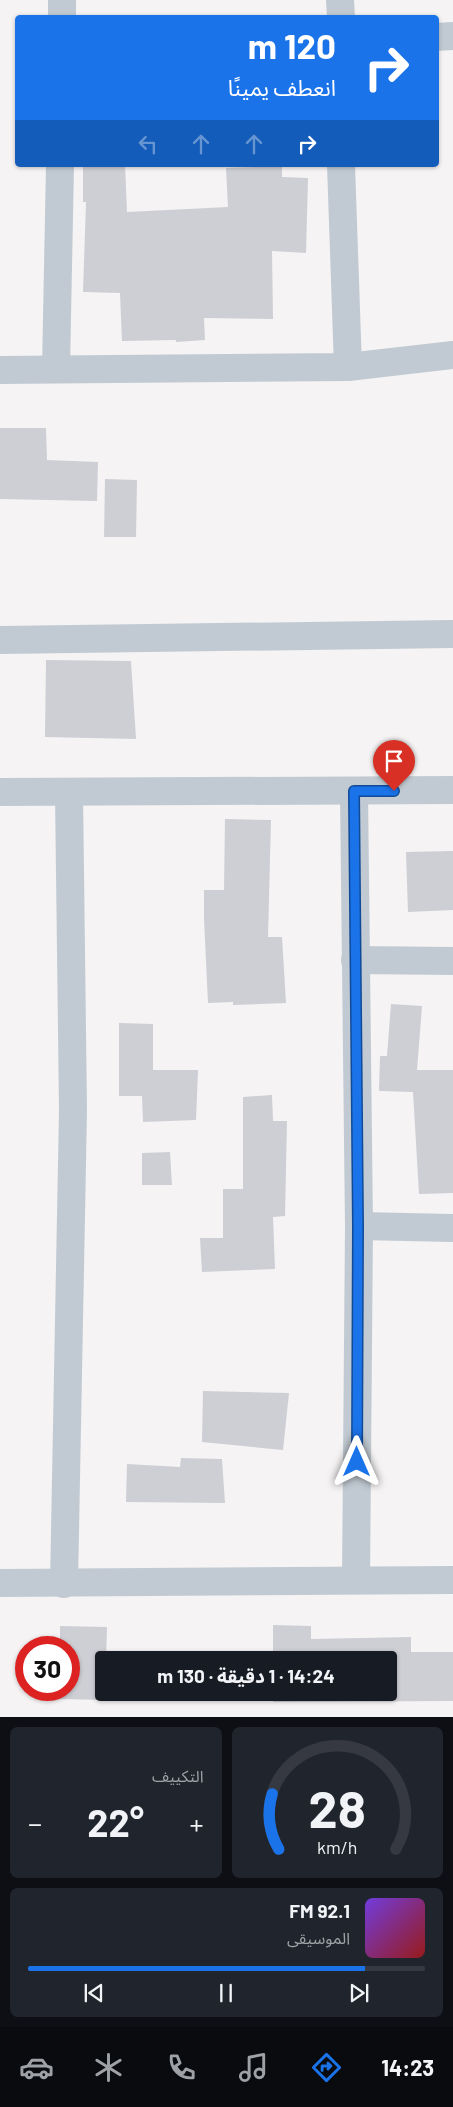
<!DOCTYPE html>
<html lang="ar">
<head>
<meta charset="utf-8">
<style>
	body { margin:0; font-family:Barlow,"Noto Sans Arabic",sans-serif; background:#20242c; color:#f1f3f6; direction:rtl; height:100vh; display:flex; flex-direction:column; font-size:19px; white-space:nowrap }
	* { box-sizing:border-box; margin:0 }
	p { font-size:16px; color:#9ea1a6 }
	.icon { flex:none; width:28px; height:28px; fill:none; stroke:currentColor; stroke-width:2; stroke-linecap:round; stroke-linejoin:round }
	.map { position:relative; height:1717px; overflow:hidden; direction:ltr }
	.drawer { display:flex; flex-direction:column; gap:10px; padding:10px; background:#0d0f14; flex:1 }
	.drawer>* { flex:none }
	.guide { position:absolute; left:15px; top:15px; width:424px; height:152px; border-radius:5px; box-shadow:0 1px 4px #0004; direction:rtl; background:#1a73e8; color:#fff; overflow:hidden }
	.speed { position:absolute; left:15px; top:1636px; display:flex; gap:10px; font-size:25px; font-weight:700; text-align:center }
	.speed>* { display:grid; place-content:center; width:65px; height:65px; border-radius:50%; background:#171b24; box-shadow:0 1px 4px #0004; line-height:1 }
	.speed .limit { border:8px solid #d22; background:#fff; color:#111 }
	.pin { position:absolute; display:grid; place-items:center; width:42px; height:42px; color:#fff; margin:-51px -21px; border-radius:50% 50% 50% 0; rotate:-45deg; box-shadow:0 0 5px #0007 }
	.pin .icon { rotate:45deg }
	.me { position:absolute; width:55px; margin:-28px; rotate:0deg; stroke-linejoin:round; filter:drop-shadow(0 0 4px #0008) }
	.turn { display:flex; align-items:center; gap:18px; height:105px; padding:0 20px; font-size:22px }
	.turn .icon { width:65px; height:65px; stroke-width:2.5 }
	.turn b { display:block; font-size:35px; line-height:42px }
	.lanes { display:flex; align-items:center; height:48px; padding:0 20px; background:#0003; justify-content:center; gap:25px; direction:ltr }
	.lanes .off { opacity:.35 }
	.big { font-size:38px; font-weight:700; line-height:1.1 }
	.drawer .card { flex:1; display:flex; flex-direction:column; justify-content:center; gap:8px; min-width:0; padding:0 18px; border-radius:8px; background:#20242c }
	.drawer .dial { align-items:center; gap:0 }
	.dial svg { height:130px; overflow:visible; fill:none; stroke:#363941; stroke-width:7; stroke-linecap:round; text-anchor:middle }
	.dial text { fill:#f1f3f6; stroke:none }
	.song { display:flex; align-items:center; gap:15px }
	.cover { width:60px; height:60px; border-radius:8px; background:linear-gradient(135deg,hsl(260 70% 55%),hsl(0 70% 35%)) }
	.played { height:5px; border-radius:2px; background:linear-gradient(90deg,#1a73e8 85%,#363941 85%) }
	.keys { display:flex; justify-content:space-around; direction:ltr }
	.heat { display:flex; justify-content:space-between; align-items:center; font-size:28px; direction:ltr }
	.drawer .tiles { flex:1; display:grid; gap:10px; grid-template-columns:1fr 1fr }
	.card:last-child { grid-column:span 2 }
	.trip { position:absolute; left:95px; top:1651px; width:302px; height:50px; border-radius:5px; background:#171b24; box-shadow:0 1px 4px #0004; font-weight:700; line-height:50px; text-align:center; direction:rtl }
	.menu { display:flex; height:80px; justify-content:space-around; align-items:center; background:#090b0e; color:#9ea1a6 }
	.menu .icon { width:35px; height:35px }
	.menu .on { color:#1a73e8 }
	.menu b { font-size:22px; color:#f1f3f6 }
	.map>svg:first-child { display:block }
	.building { fill:#cdcfd5 }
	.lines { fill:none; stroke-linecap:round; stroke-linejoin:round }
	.street { stroke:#c1cad2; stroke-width:28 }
	.route-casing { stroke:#114b97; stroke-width:12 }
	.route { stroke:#1a73e8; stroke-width:9 }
</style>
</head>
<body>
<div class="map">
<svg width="453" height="1717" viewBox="0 0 453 1717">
	<rect width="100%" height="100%" fill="#f5f3f3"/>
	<g class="building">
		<path d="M83,165H125L127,212L228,207L226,168L282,166V177L308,178L306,253L272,251L273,319L204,318L205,340L176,342V340L122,341L120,293L83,292L86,202H83Z"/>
		<path d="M0,428H46L47,460L98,462L97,501L0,499Z"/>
		<path d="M105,479L137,480L136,537H104Z"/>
		<path d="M46,660L131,661L136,739L45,737Z"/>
		<path d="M225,819L271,820L268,937H282L286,1003L233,1005V1002L208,1003L204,919V890H224Z"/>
		<path d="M453,851V910L408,912L406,852Z"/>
		<path d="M391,1004L422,1006L417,1070H453V1193L419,1194L413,1092L379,1091L380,1056H387Z"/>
		<path d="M119,1023L153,1024V1070H198L196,1120L143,1122L142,1096H119Z"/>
		<path d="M272,1095L273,1121H287L285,1216L273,1217L275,1269L202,1272L200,1238H223V1189H243V1097Z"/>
		<path d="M170,1152L172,1185H142V1153Z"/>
		<path d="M203,1391L289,1393L283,1450L202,1442Z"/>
		<path d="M181,1458L222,1459L225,1503L126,1502L127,1464L180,1467Z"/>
		<path d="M273,1625L311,1626V1639L411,1637V1652H453V1701L273,1702V1692H389V1660H273Z"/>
		<path d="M60,1626L107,1627L106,1660H104L105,1700L59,1699V1690H69V1648H60Z"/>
	</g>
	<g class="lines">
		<g class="street">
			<path d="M340,0L341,18"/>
			<path d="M62,18V0"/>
			<path d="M436,37L453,36"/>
			<path d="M341,165L348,367"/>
			<path d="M56,369L60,165"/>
			<path d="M0,370L348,367L453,355"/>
			<path d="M0,640L453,634"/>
			<path d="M354,791L359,1226L356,1580"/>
			<path d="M0,792L453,790"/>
			<path d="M355,960L453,961"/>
			<path d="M359,1226L453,1228"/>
			<path d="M0,1583L453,1580"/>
			<path d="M64,1584L73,1110L69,793"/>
		</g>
	</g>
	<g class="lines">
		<defs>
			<path id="route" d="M357,1462L358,1226L354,791H394"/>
		</defs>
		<use href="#route" class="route-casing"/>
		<use href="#route" class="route"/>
	</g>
</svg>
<div class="speed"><div class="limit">30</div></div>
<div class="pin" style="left:394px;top:791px;background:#d93025"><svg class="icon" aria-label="arrive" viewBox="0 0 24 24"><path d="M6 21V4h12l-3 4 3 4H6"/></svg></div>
<svg class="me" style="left:357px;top:1462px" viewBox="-20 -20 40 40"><path d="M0-17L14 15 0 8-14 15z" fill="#1a73e8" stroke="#fff" stroke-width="4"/></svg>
<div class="trip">14:24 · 1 دقيقة · 130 m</div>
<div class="guide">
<div class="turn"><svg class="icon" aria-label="right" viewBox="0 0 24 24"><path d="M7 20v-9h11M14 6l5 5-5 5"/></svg><div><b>120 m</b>انعطف يمينًا</div></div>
<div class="lanes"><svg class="icon off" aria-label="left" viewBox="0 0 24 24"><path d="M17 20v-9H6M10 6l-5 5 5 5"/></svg><svg class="icon off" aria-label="ahead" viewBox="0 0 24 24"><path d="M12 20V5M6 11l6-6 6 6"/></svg><svg class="icon off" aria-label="ahead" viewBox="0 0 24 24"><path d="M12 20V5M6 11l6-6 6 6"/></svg><svg class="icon" aria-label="right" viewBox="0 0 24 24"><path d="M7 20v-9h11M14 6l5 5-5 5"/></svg></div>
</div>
</div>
<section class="drawer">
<div class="tiles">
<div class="card dial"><svg viewBox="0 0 100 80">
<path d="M14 69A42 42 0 1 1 86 69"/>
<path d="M14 69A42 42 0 0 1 10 35" stroke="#1a73e8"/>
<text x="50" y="56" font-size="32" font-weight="700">28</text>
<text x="50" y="72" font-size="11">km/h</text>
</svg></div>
<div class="card"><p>التكييف</p>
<div class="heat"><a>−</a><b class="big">22°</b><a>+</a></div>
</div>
<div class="card">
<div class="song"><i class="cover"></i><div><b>92.1 FM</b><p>الموسيقى</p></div></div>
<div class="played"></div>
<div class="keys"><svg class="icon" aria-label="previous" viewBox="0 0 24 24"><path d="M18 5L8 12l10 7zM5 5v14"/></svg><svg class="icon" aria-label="pause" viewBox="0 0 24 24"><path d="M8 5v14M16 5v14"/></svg><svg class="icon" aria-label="next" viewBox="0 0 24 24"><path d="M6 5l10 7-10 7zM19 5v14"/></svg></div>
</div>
</div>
</section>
<nav class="menu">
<b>14:23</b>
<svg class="icon on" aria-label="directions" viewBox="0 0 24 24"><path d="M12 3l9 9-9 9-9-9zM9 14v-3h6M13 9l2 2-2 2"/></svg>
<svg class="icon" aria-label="music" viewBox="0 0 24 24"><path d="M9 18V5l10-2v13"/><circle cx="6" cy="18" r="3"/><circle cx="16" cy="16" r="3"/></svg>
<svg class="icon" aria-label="phone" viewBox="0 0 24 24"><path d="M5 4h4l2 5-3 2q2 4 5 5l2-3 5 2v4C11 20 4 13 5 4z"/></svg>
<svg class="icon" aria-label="climate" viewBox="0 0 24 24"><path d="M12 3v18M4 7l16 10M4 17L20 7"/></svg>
<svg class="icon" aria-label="car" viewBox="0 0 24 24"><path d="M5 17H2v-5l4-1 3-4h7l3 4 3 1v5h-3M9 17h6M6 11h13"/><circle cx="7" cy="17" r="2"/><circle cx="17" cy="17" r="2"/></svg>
</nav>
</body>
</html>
